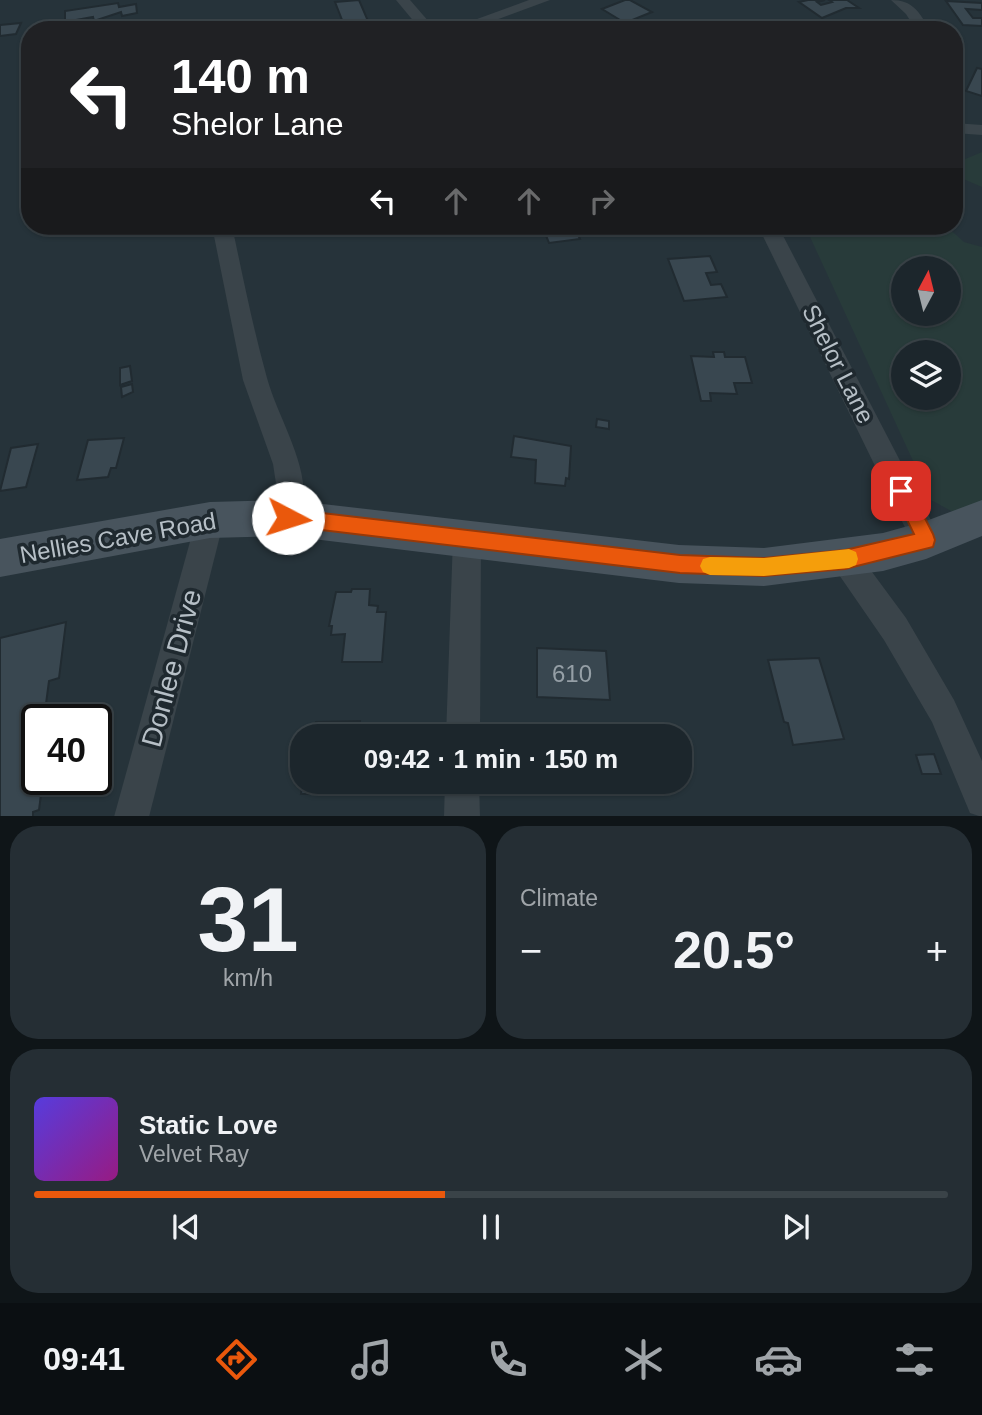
<!DOCTYPE html>
<html lang="en">
<head>
<meta charset="utf-8">
<style>
	body { margin:0; font-family:Arial,sans-serif; background:#252e34; color:#f1f3f6; height:100vh; display:flex; flex-direction:column; font-size:26px; white-space:nowrap }
	* { box-sizing:border-box; margin:0 }
	p { font-size:23px; color:#a0a5a9 }
	.icon { flex:none; width:38px; height:38px; fill:none; stroke:currentColor; stroke-width:2; stroke-linecap:round; stroke-linejoin:round }
	.map { position:relative; height:816px; overflow:hidden }
	.drawer { display:flex; flex-direction:column; gap:10px; padding:10px; background:#0f1518; flex:1 }
	.drawer>* { flex:none }
	.banner { position:absolute; left:21px; top:21px; width:942px; height:214px; border-radius:28px; box-shadow:0 2px 5px #0004,0 0 0 2px #3a4348; background:#202124; color:#fff; overflow:hidden }
	.needle { width:46px; rotate:7deg }
	.buttons { position:absolute; left:891px; top:256px; display:grid; gap:14px }
	.buttons a { display:grid; place-items:center; width:70px; height:70px; border-radius:50%; background:#1c262c; box-shadow:0 2px 5px #0004,0 0 0 2px #3a4348; font-size:35px }
	.speed { position:absolute; left:21px; top:704px; display:flex; gap:14px; font-size:35px; font-weight:700; text-align:center }
	.speed>* { display:grid; place-content:center; width:91px; height:91px; border-radius:50%; background:#1c262c; box-shadow:0 2px 5px #0004,0 0 0 2px #3a4348; line-height:1 }
	.speed .limit { border:4px solid #111; border-radius:10px; background:#fff; color:#111 }
	.pin { position:absolute; display:grid; place-items:center; width:60px; height:60px; color:#fff; margin:-30px; border-radius:14px; box-shadow:0 4px 10px #0006 }
	.me { position:absolute; width:77px; margin:-38px; rotate:95deg; stroke-linejoin:round; filter:drop-shadow(0 0 5px #0008) }
	.turn { display:flex; align-items:center; gap:24px; height:147px; padding:0 35px; font-size:32px }
	.turn .icon { width:91px; height:91px; stroke-width:2.5 }
	.turn b { display:block; font-size:49px; line-height:60px }
	.lanes { display:flex; align-items:center; height:66px; padding:0 35px; background:#0003; justify-content:center; gap:35px; direction:ltr }
	.lanes .off { opacity:.35 }
	.big { font-size:52px; font-weight:700; line-height:1.1 }
	.drawer .widget { flex:1; display:flex; flex-direction:column; justify-content:center; gap:10px; min-width:0; padding:0 24px; border-radius:28px; background:#252e34 }
	.drawer .dial { align-items:center; gap:0 }
	.dial b { font-size:91px; line-height:1 }
	.song { display:flex; align-items:center; gap:21px }
	.cover { width:84px; height:84px; border-radius:10px; background:linear-gradient(135deg,hsl(250 70% 55%),hsl(310 70% 35%)) }
	.played { height:7px; border-radius:4px; background:linear-gradient(90deg,#ea580c 45%,#3a4348 45%) }
	.keys { display:flex; justify-content:space-around; direction:ltr }
	.heat { display:flex; justify-content:space-between; align-items:center; font-size:38px; direction:ltr }
	.drawer .tiles { flex:1; display:grid; gap:10px; grid-template-columns:1fr 1fr }
	.widget:last-child { grid-column:span 2 }
	.trip { position:absolute; left:290px; top:724px; width:402px; height:70px; border-radius:28px; background:#1c262c; box-shadow:0 2px 5px #0004,0 0 0 2px #3a4348; font-weight:700; line-height:70px; text-align:center }
	.dock { display:flex; height:112px; justify-content:space-around; align-items:center; background:#0b0f12; color:#a0a5a9 }
	.dock .icon { width:49px; height:49px }
	.dock .selected { color:#ea580c }
	.dock b { font-size:32px; color:#f1f3f6 }
	.map>svg:first-child { display:block }
	.green { fill:#283b3a; fill-rule:evenodd }
	.building { fill:#394750; stroke:#212b31; stroke-width:2 }
	.lines { fill:none; stroke-linecap:round; stroke-linejoin:round }
	.street { fill:#3a444a; fill-rule:evenodd }
	.secondary { fill:#48545d; fill-rule:evenodd }
	.route { fill:#ea580c; stroke:#983908; stroke-width:2 }
	.slow { fill:#f59e0b }
	.labels { text-anchor:middle; stroke-width:7; stroke-linejoin:round; paint-order:stroke }
	.street-label { font-size:24px; fill:#b6bfc6; stroke:#1f292f }
	.near-number-label { font-size:24px; fill:#959fa6 }
	.near-street-label { font-size:28px; fill:#b6bfc6; stroke:#1f292f }
</style>
</head>
<body>
<div class="map">
<svg width="982" height="817" viewBox="0 0 982 817">
	<rect width="100%" height="100%" fill="#26333a"/>
	<g class="green">
		<path d="M982,152V187L961,178L954,169L958,162Z"/>
		<path d="M805,226H946L964,242L982,247V528L931,500ZM903,268H948V313H903ZM903,352H948V397H903Z"/>
	</g>
	<g class="building">
		<path d="M359,0L371,28L346,30L335,2Z"/>
		<path d="M625,0H630L652,12L625,23L602,9Z"/>
		<path d="M808,0H825L817,2L821,5L832,2L829,0H847L859,8H846L822,18L799,2Z"/>
		<path d="M946,1L982,3V10L966,9L973,18H982V26L963,25Z"/>
		<path d="M118,3L119,7L136,4L137,13L122,16L121,12L94,21L93,17L65,22V11Z"/>
		<path d="M21,23L16,34L0,36V25Z"/>
		<path d="M977,68L982,69V96L966,91Z"/>
		<path d="M542,226H574L580,239L549,243Z"/>
		<path d="M710,256L717,272L706,273L711,285L721,284L727,297L684,301L668,259Z"/>
		<path d="M713,352H724L725,357H745L752,383H734L737,394L710,393L711,401H701L691,356L714,357Z"/>
		<path d="M130,366L132,381L120,385V368Z"/>
		<path d="M132,384L133,392L122,397L121,387Z"/>
		<path d="M597,419L609,421V429L596,427Z"/>
		<path d="M514,436L571,446L569,479L566,478L565,486L535,483L536,460L511,457Z"/>
		<path d="M124,438L116,468H111L108,477L77,480L88,440Z"/>
		<path d="M38,444L26,487L0,491L11,448Z"/>
		<path d="M352,589H370L369,605L378,606L377,612H386L382,662H342L345,634L331,635L332,626H329L336,592H351Z"/>
		<path d="M66,622L59,678L49,681L44,719H37V779H43L39,810L33,812V817H0V638Z"/>
		<path d="M537,648L606,651L610,700L537,697Z"/>
		<path d="M819,658L844,739L793,745L788,723L784,722L768,660Z"/>
		<path d="M360,721L359,737H314L316,722Z"/>
		<path d="M934,754L941,774H922L916,755Z"/>
		<path d="M303,781L371,782L370,792L301,794Z"/>
	</g>
	<g class="lines">
		<g class="street">
			<path d="M396,0H410L436,30H421Z"/>
			<path d="M529,0H550L469,30H447Z"/>
			<path d="M891,0C913,0 919,12 930,30H916L906,14Z"/>
			<path d="M954,123L982,125V135L954,133Z"/>
			<path d="M212,226H232C243,277 253,328 267,378C280,425 319,478 298,527L288,531L278,527L274,518L277,490L273,464L243,380Z"/>
			<path d="M758,226H778L936,530L940,540L936,550L926,554L916,550Z"/>
			<path d="M210,507L220,511L224,520L149,817H114L196,520L200,511Z"/>
			<path d="M467,524L477,528L481,538L480,737H446L453,538L457,528Z"/>
			<path d="M845,545L855,549L906,618L954,700L982,761V817L970,813L932,722L884,640L835,569L831,559L835,549Z"/>
			<path d="M445,782H479L480,817H444Z"/>
		</g>
		<path class="secondary" d="M288,500L679,545L764,548L883,533L926,521L982,500V536L926,559L883,571L764,586L679,583L288,536L210,538L0,577V539L210,502Z"/>
	</g>
	<path class="route" d="M901,483L908,485L933,534L935,540L933,547L845,569L764,576L680,573L288,526L282,524L279,518L282,512L288,509L680,555L764,558L845,550L914,534L893,491L895,485Z"/>
	<path class="slow" d="M849,549L856,552L858,559L856,565L849,568L764,576L710,575L703,572L700,566L703,559L710,557L764,558Z"/>
	<g class="labels">
		<g class="street-label">
			<text transform="translate(838 364) rotate(63)" y="8">Shelor Lane</text>
			<text transform="translate(118 538) rotate(-10)" y="8">Nellies Cave Road</text>
		</g>
		<g class="near-number-label">
			<text x="572" y="682">610</text>
		</g>
		<g class="near-street-label">
			<text transform="translate(171 668) rotate(-75)" y="10">Donlee Drive</text>
		</g>
	</g>
</svg>
<div class="buttons">
<a><svg class="needle" viewBox="-14 -14 28 28"><path d="M0-13l5 13h-10z" fill="#e53935"/><path d="M0 13l5-13h-10z" fill="#a0a5a9"/></svg></a>
<a><svg class="icon" aria-label="layers" viewBox="0 0 24 24"><path d="M12 4l9 5-9 5-9-5zM3 14l9 5 9-5"/></svg></a>
</div>
<div class="speed"><div class="limit">40</div></div>
<div class="pin" style="left:901px;top:491px;background:#d93025"><svg class="icon" aria-label="arrive" viewBox="0 0 24 24"><path d="M6 21V4h12l-3 4 3 4H6"/></svg></div>
<svg class="me" style="left:288px;top:518px" viewBox="-20 -20 40 40"><circle r="19" fill="#fff"/><path d="M0-13L10 11 0 6-10 11z" fill="#ea580c"/></svg>
<div class="trip">09:42 · 1 min · 150 m</div>
<div class="banner">
<div class="turn"><svg class="icon" aria-label="left" viewBox="0 0 24 24"><path d="M17 20v-9H6M10 6l-5 5 5 5"/></svg><div><b>140 m</b>Shelor Lane</div></div>
<div class="lanes"><svg class="icon" aria-label="left" viewBox="0 0 24 24"><path d="M17 20v-9H6M10 6l-5 5 5 5"/></svg><svg class="icon off" aria-label="ahead" viewBox="0 0 24 24"><path d="M12 20V5M6 11l6-6 6 6"/></svg><svg class="icon off" aria-label="ahead" viewBox="0 0 24 24"><path d="M12 20V5M6 11l6-6 6 6"/></svg><svg class="icon off" aria-label="right" viewBox="0 0 24 24"><path d="M7 20v-9h11M14 6l5 5-5 5"/></svg></div>
</div>
</div>
<section class="drawer">
<div class="tiles">
<div class="widget dial"><b>31</b><p>km/h</p></div>
<div class="widget"><p>Climate</p>
<div class="heat"><a>−</a><b class="big">20.5°</b><a>+</a></div>
</div>
<div class="widget">
<div class="song"><i class="cover"></i><div><b>Static Love</b><p>Velvet Ray</p></div></div>
<div class="played"></div>
<div class="keys"><svg class="icon" aria-label="previous" viewBox="0 0 24 24"><path d="M18 5L8 12l10 7zM5 5v14"/></svg><svg class="icon" aria-label="pause" viewBox="0 0 24 24"><path d="M8 5v14M16 5v14"/></svg><svg class="icon" aria-label="next" viewBox="0 0 24 24"><path d="M6 5l10 7-10 7zM19 5v14"/></svg></div>
</div>
</div>
</section>
<nav class="dock">
<b>09:41</b>
<svg class="icon selected" aria-label="directions" viewBox="0 0 24 24"><path d="M12 3l9 9-9 9-9-9zM9 14v-3h6M13 9l2 2-2 2"/></svg>
<svg class="icon" aria-label="music" viewBox="0 0 24 24"><path d="M9 18V5l10-2v13"/><circle cx="6" cy="18" r="3"/><circle cx="16" cy="16" r="3"/></svg>
<svg class="icon" aria-label="phone" viewBox="0 0 24 24"><path d="M5 4h4l2 5-3 2q2 4 5 5l2-3 5 2v4C11 20 4 13 5 4z"/></svg>
<svg class="icon" aria-label="climate" viewBox="0 0 24 24"><path d="M12 3v18M4 7l16 10M4 17L20 7"/></svg>
<svg class="icon" aria-label="car" viewBox="0 0 24 24"><path d="M5 17H2v-5l4-1 3-4h7l3 4 3 1v5h-3M9 17h6M6 11h13"/><circle cx="7" cy="17" r="2"/><circle cx="17" cy="17" r="2"/></svg>
<svg class="icon" aria-label="filters" viewBox="0 0 24 24"><path d="M4 7h16M4 17h16"/><circle cx="9" cy="7" r="2"/><circle cx="15" cy="17" r="2"/></svg>
</nav>
</body>
</html>
